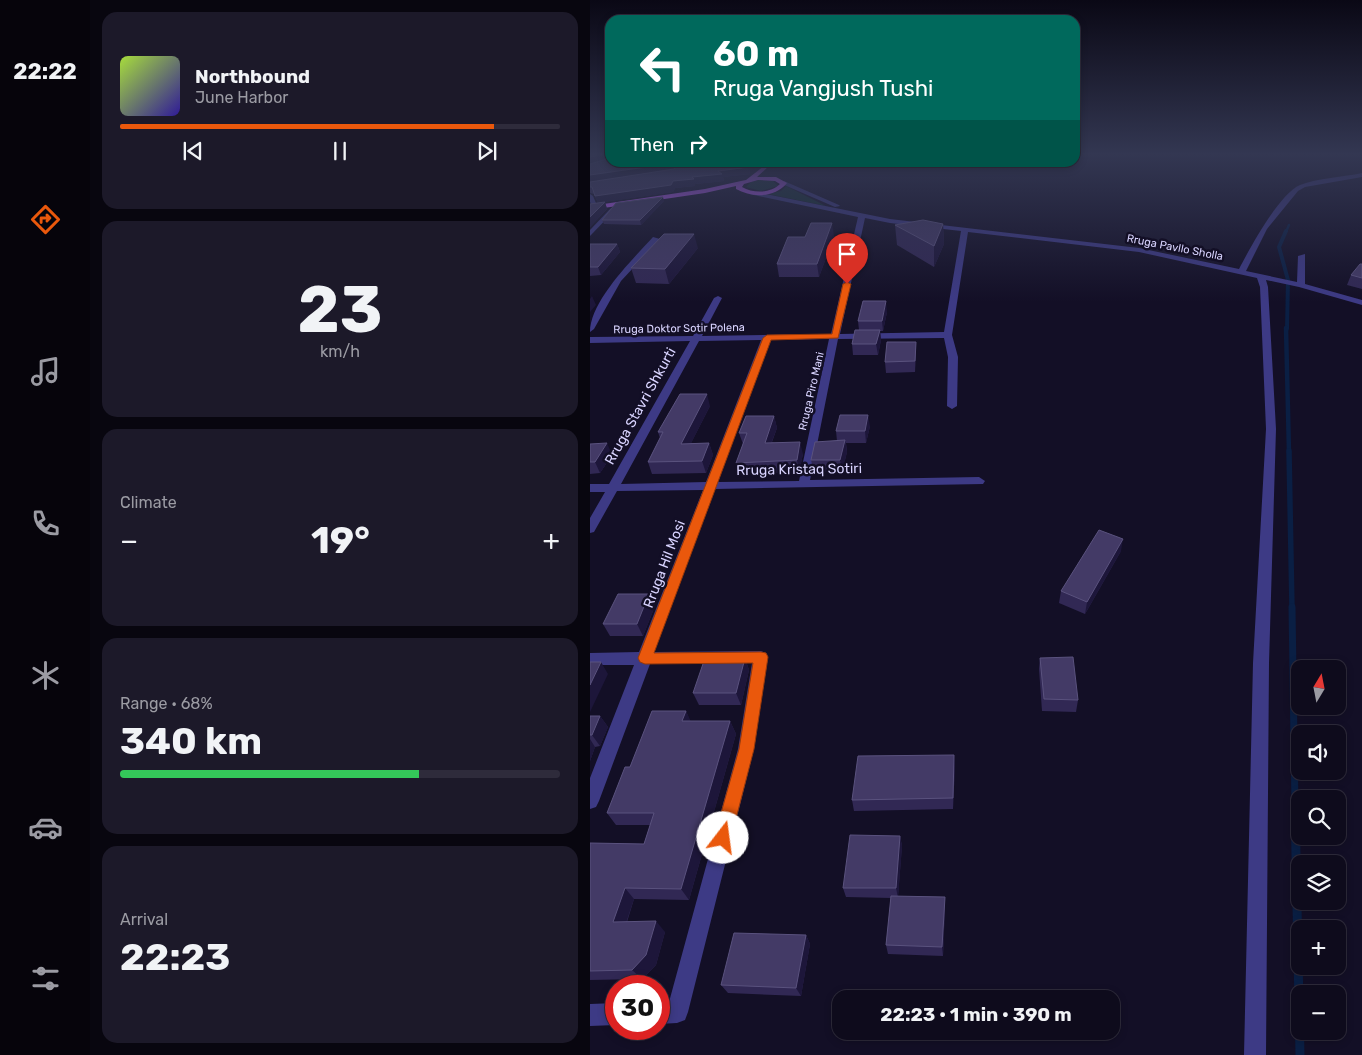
<!DOCTYPE html>
<html lang="en">
<head>
<meta charset="utf-8">
<style>
	body { margin:0; font-family:Rubik,sans-serif; background:#1c1929; color:#f1f3f6; height:100vh; display:flex; flex-direction:column; font-size:19px; white-space:nowrap }
	* { box-sizing:border-box; margin:0 }
	p { font-size:16px; color:#9b9ba3 }
	.icon { flex:none; width:28px; height:28px; fill:none; stroke:currentColor; stroke-width:2; stroke-linecap:round; stroke-linejoin:round }
	.map { position:relative; flex:1; overflow:hidden }
	.drawer { display:flex; flex-direction:column; gap:12px; padding:12px; background:#08060f; width:500px }
	.drawer>* { flex:none }
	.hud { position:absolute; left:15px; top:15px; width:475px; height:152px; border-radius:15px; box-shadow:0 2px 8px #0003,0 0 0 1px #2e2b3b; background:#00695c; color:#fff; overflow:hidden }
	.needle { width:32px; rotate:10deg }
	.buttons { position:absolute; left:701px; top:660px; display:grid; gap:10px }
	.buttons a { display:grid; place-items:center; width:55px; height:55px; border-radius:10px; background:#0e0b1c; box-shadow:0 2px 8px #0003,0 0 0 1px #2e2b3b; font-size:25px }
	.speed { position:absolute; left:15px; top:975px; display:flex; gap:10px; font-size:25px; font-weight:700; text-align:center }
	.speed>* { display:grid; place-content:center; width:65px; height:65px; border-radius:50%; background:#0e0b1c; box-shadow:0 2px 8px #0003,0 0 0 1px #2e2b3b; line-height:1 }
	.speed .limit { border:8px solid #d22; background:#fff; color:#111 }
	.pin { position:absolute; display:grid; place-items:center; width:42px; height:42px; color:#fff; margin:-51px -21px; border-radius:50% 50% 50% 0; rotate:-45deg; box-shadow:0 0 5px #0007 }
	.pin .icon { rotate:45deg }
	.me { position:absolute; width:55px; margin:-28px; rotate:15deg; stroke-linejoin:round; filter:drop-shadow(0 0 4px #0008) }
	.turn { display:flex; align-items:center; gap:18px; height:105px; padding:0 25px; font-size:22px }
	.turn .icon { width:65px; height:65px; stroke-width:2.5 }
	.turn b { display:block; font-size:35px; line-height:42px }
	.then { display:flex; align-items:center; height:48px; padding:0 25px; background:#0003; gap:10px; font-size:19px }
	.big { font-size:38px; font-weight:700; line-height:1.1 }
	.drawer .tile { flex:1; display:flex; flex-direction:column; justify-content:center; gap:8px; min-width:0; padding:0 18px; border-radius:15px; background:#1c1929 }
	.drawer .dial { align-items:center; gap:0 }
	.dial b { font-size:65px; line-height:1 }
	.song { display:flex; align-items:center; gap:15px }
	.cover { width:60px; height:60px; border-radius:8px; background:linear-gradient(135deg,hsl(80 70% 55%),hsl(250 70% 35%)) }
	.played { height:5px; border-radius:2px; background:linear-gradient(90deg,#ea580c 85%,#2e2b3b 85%) }
	.keys { display:flex; justify-content:space-around; direction:ltr }
	.heat { display:flex; justify-content:space-between; align-items:center; font-size:28px; direction:ltr }
	.charge { height:8px; border-radius:4px; background:linear-gradient(90deg,#34c759 68%,#2e2b3b 0) }
	.trip { position:absolute; left:242px; top:990px; width:288px; height:50px; border-radius:15px; background:#0e0b1c; box-shadow:0 2px 8px #0003,0 0 0 1px #2e2b3b; font-weight:700; line-height:50px; text-align:center }
	main { display:flex; flex:1; min-height:0 }
	.menu { display:flex; flex-direction:column; width:90px; justify-content:space-around; align-items:center; background:#06040b; color:#9b9ba3 }
	.menu .icon { width:35px; height:35px }
	.menu .active { color:#ea580c }
	.menu b { font-size:22px; color:#f1f3f6 }
	.map>svg:first-child { display:block }
	.green { fill:#12302f }
	.lines { fill:none; stroke-linecap:round; stroke-linejoin:round }
	.stream-far5 { stroke:#0a1f44; stroke-width:2.5 }
	.stream-far4 { stroke:#0a1f44; stroke-width:4 }
	.stream-far3 { stroke:#0a1f44; stroke-width:4.5 }
	.stream-far2 { stroke:#0a1f44; stroke-width:5.5 }
	.stream-far1 { stroke:#0a1f44; stroke-width:7 }
	.stream { stroke:#0a1f44; stroke-width:9 }
	.minor { fill:#3d3a85; fill-rule:evenodd }
	.major { fill:#c25bff; fill-rule:evenodd }
	.wall { fill:#312854 }
	.shaded-wall { fill:#1d163a }
	.building { fill:#433a66; stroke:#5a527e }
	.route { fill:#ea580c; stroke:#983908 }
	.labels { text-anchor:middle; stroke-width:5; stroke-linejoin:round; paint-order:stroke }
	.far-street-label { font-size:11px; fill:#d9d4ff; stroke:#130f26 }
	.street-label { font-size:14px; fill:#d9d4ff; stroke:#130f26 }
</style>
</head>
<body>
<main>
<nav class="menu">
<b>22:22</b>
<svg class="icon active" aria-label="directions" viewBox="0 0 24 24"><path d="M12 3l9 9-9 9-9-9zM9 14v-3h6M13 9l2 2-2 2"/></svg>
<svg class="icon" aria-label="music" viewBox="0 0 24 24"><path d="M9 18V5l10-2v13"/><circle cx="6" cy="18" r="3"/><circle cx="16" cy="16" r="3"/></svg>
<svg class="icon" aria-label="phone" viewBox="0 0 24 24"><path d="M5 4h4l2 5-3 2q2 4 5 5l2-3 5 2v4C11 20 4 13 5 4z"/></svg>
<svg class="icon" aria-label="climate" viewBox="0 0 24 24"><path d="M12 3v18M4 7l16 10M4 17L20 7"/></svg>
<svg class="icon" aria-label="car" viewBox="0 0 24 24"><path d="M5 17H2v-5l4-1 3-4h7l3 4 3 1v5h-3M9 17h6M6 11h13"/><circle cx="7" cy="17" r="2"/><circle cx="17" cy="17" r="2"/></svg>
<svg class="icon" aria-label="filters" viewBox="0 0 24 24"><path d="M4 7h16M4 17h16"/><circle cx="9" cy="7" r="2"/><circle cx="15" cy="17" r="2"/></svg>
</nav>
<section class="drawer">
<div class="tile">
<div class="song"><i class="cover"></i><div><b>Northbound</b><p>June Harbor</p></div></div>
<div class="played"></div>
<div class="keys"><svg class="icon" aria-label="previous" viewBox="0 0 24 24"><path d="M18 5L8 12l10 7zM5 5v14"/></svg><svg class="icon" aria-label="pause" viewBox="0 0 24 24"><path d="M8 5v14M16 5v14"/></svg><svg class="icon" aria-label="next" viewBox="0 0 24 24"><path d="M6 5l10 7-10 7zM19 5v14"/></svg></div>
</div>
<div class="tile dial"><b>23</b><p>km/h</p></div>
<div class="tile"><p>Climate</p>
<div class="heat"><a>−</a><b class="big">19°</b><a>+</a></div>
</div>
<div class="tile"><p>Range · 68%</p><b class="big">340 km</b><div class="charge"></div></div>
<div class="tile"><p>Arrival</p><b class="big">22:23</b></div>
</section>
<div class="map">
<svg width="772" height="1055" viewBox="0 0 772 1055">
	<rect width="100%" height="100%" fill="#130f26"/>
	<g class="green">
		<path d="M169,180L183,181L188,186L171,191L156,187L161,182Z"/>
		<path d="M196,186L236,206L178,194L191,191Z"/>
	</g>
	<g class="lines">
		<path class="stream-far5" d="M696,232L699,225"/>
		<path class="stream-far4" d="M696,231L689,247L698,280L697,329"/>
		<path class="stream-far3" d="M696,328L699,453"/>
		<path class="stream-far2" d="M699,451L702,609"/>
		<path class="stream-far1" d="M702,607L705,806"/>
		<path class="stream" d="M705,805L710,1055"/>
		<g class="minor">
			<path d="M772,173V177L715,187L708,191L677,229L656,271L707,282L708,256L715,254V284L772,300V305L709,287L676,280L678,287L686,429L679,663L676,1055H654L663,663L676,429L670,287L667,278L549,252L378,232L362,335L368,357L367,406L362,409L357,406L358,357L354,338L248,339L220,480L389,477L395,481L393,484L125,489L64,652L171,651L176,653L178,657L164,749L98,1012L95,1020L87,1023L69,1024V1002H79L148,749L162,663L60,664L9,801L6,807L0,809V778L44,665H0V653L49,652L113,490L27,491L4,532L0,533V518L15,492H0V484H19L100,341L0,343V337L103,336L124,298L128,296L132,298L112,336L241,334L268,217L159,194L161,191L300,219L549,248L649,269C660,248 689,194 710,185C727,178 754,177 772,173ZM275,218L300,223L371,231L354,332L250,334ZM239,339L209,481L128,482L180,340ZM171,340L116,482L31,484L109,341Z"/>
			<path d="M194,181L249,205L250,206L245,207L192,184Z"/>
			<path d="M0,194L3,196L8,208L3,207L0,202Z"/>
			<path d="M21,208L26,209L0,236V230Z"/>
			<path d="M63,237L70,239L31,281L4,329L0,332C0,301 43,259 63,237Z"/>
			<path d="M26,1003V1025L0,1026V1004Z"/>
		</g>
		<path class="major" d="M179,162L180,165L167,177H186L197,183C185,198 162,198 146,189V186L115,193L0,210V206L115,189L151,181L156,180ZM168,180L185,181L190,184C181,193 164,194 152,187L154,184Z"/>
	</g>
	<g class="wall">
		<path d="M0,154H20V162L159,167L160,174L133,177L134,181L105,184V186L85,188L83,192L13,202H15L17,209L0,227V204L8,203L4,194L0,193Z"/>
		<path d="M74,201L51,225L14,224L12,220Z"/>
		<path d="M353,224L354,244L344,267L307,245L305,225Z"/>
		<path d="M244,236L229,277H189L187,264L215,237Z"/>
		<path d="M0,244H27L30,252L11,275L0,276Z"/>
		<path d="M108,248L79,284L46,283L41,268Z"/>
		<path d="M772,264V289L757,285L761,275Z"/>
		<path d="M297,312L293,331H290L291,340L288,355H263L262,344L269,330L268,321Z"/>
		<path d="M326,342V352L325,372L296,373L295,362Z"/>
		<path d="M120,406L101,443H119L123,455L116,473L62,474L58,462L70,438L68,432Z"/>
		<path d="M184,416L187,428L182,442L213,454L209,472L149,475L146,463L153,444L149,433Z"/>
		<path d="M280,426L276,443H256L257,452L252,472H224L221,460L247,441L246,431Z"/>
		<path d="M0,444L22,455L10,473L0,474Z"/>
		<path d="M531,551L495,614L469,603L471,591Z"/>
		<path d="M59,594L65,606L53,636H20L13,624Z"/>
		<path d="M155,658L159,670L151,705H109L103,693Z"/>
		<path d="M450,658L488,700L486,712L452,711L449,669Z"/>
		<path d="M96,711L100,721H140L146,734L99,900L44,899L37,922L75,932L66,965L52,979L0,980V843L54,844L60,825H26L17,813L40,767Z"/>
		<path d="M0,716H10L18,727L10,746L5,747L0,761Z"/>
		<path d="M365,766L363,809L264,811L262,800Z"/>
		<path d="M310,836L312,846L308,896L355,897V907L353,956L298,954L296,945L301,898L256,897L253,888Z"/>
		<path d="M216,935L220,944L211,996L138,993L131,985Z"/>
	</g>
	<g class="shaded-wall">
		<path d="M15,154H18L20,160L0,164V157Z"/>
		<path d="M84,163L86,170L0,182V175Z"/>
		<path d="M159,167L160,174L133,177L134,181L105,184V186L85,188L83,192L8,203L5,196L102,177L128,171Z"/>
		<path d="M73,197L74,201L51,225L50,220Z"/>
		<path d="M15,202L17,209L0,227V217Z"/>
		<path d="M242,223L244,236L229,277L227,264Z"/>
		<path d="M353,224L354,244L344,267V246Z"/>
		<path d="M104,234L108,248L79,284L75,269Z"/>
		<path d="M27,244L30,252L11,275L8,267Z"/>
		<path d="M2,296L6,305L0,312V299Z"/>
		<path d="M296,301L297,312L293,331L292,321Z"/>
		<path d="M290,330L291,340L288,355L286,344Z"/>
		<path d="M117,394L120,406L95,455L91,444Z"/>
		<path d="M278,415L280,426L276,443L275,431Z"/>
		<path d="M184,416L187,428L177,454L175,443Z"/>
		<path d="M255,440L257,452L252,472L250,460Z"/>
		<path d="M210,442L213,454L209,472L207,460Z"/>
		<path d="M17,443L22,455L10,473L5,462Z"/>
		<path d="M119,443L123,455L116,473L112,461Z"/>
		<path d="M533,539L531,551L495,614L497,602Z"/>
		<path d="M59,594L65,606L53,636L47,624Z"/>
		<path d="M155,658L159,670L151,705L146,693Z"/>
		<path d="M11,662L18,674L0,712V685Z"/>
		<path d="M96,711L102,724L92,721Z"/>
		<path d="M10,716L18,727L10,746L2,735Z"/>
		<path d="M140,721L146,734L99,900L91,889Z"/>
		<path d="M0,739L5,747L0,761Z"/>
		<path d="M364,755L365,766L363,809V798Z"/>
		<path d="M310,836L312,846L308,898L306,888Z"/>
		<path d="M35,888L44,899L33,932L23,922Z"/>
		<path d="M355,897V907L353,956L352,947Z"/>
		<path d="M66,921L75,932L66,965L52,979L42,970Z"/>
		<path d="M216,935L220,944L211,996L206,988Z"/>
	</g>
	<g class="building">
		<path d="M0,154H15L0,157Z"/>
		<path d="M20,158V162H154L159,167L128,171L132,174L102,177L104,179L83,181L81,185L5,196L2,187H0V182L84,169L86,167L84,163L0,175V164Z"/>
		<path d="M73,197L50,220H12L26,203Z"/>
		<path d="M15,202L0,217V204Z"/>
		<path d="M333,220L353,224L344,246L305,225Z"/>
		<path d="M221,223H242L227,264H187L198,237H215Z"/>
		<path d="M74,234H104L75,269L41,268Z"/>
		<path d="M0,244H27L8,267H0Z"/>
		<path d="M770,264H772V278L761,275Z"/>
		<path d="M273,301H296L292,321H268Z"/>
		<path d="M265,330H290L286,344H262Z"/>
		<path d="M297,342H326L325,361L295,362Z"/>
		<path d="M90,394H117L91,444L119,443L112,461L58,462L73,432H68Z"/>
		<path d="M250,415H278L275,431H246Z"/>
		<path d="M156,416H184L175,443L210,442L207,460L146,463L157,433H149Z"/>
		<path d="M255,440L250,460H221L225,442Z"/>
		<path d="M17,443L5,462H0V444Z"/>
		<path d="M509,530L533,539L497,602L471,591Z"/>
		<path d="M28,594H59L47,624H13Z"/>
		<path d="M483,657L488,700L454,699L450,658Z"/>
		<path d="M115,658H155L146,693H103Z"/>
		<path d="M0,662H11L0,685Z"/>
		<path d="M62,711H96L92,721H140L91,889L35,888L23,922L66,921L56,955L42,970L0,971V843L54,844L64,813H17L35,767H40Z"/>
		<path d="M0,716H10L2,735H0Z"/>
		<path d="M364,755L363,798L262,800L268,756Z"/>
		<path d="M260,835L310,836L306,888H253Z"/>
		<path d="M301,896L355,897L352,947L296,945Z"/>
		<path d="M144,933L216,935L206,988L131,985Z"/>
	</g>
	<linearGradient id="sky" x2="0" y2="1"><stop stop-color="#0a0815"/><stop offset="0.51" stop-color="#333752"/><stop offset="1" stop-color="#333752" stop-opacity="0"/></linearGradient>
	<rect width="772" height="302" fill="url(#sky)"/>
	<path class="route" d="M257,282L261,284L248,338L181,340L64,653L171,652L176,653L178,657L164,749L141,838L139,844L133,846L127,844L124,838L149,749L163,663L55,664L50,662L48,658L173,338L177,335L242,334L253,284Z"/>
	<g class="labels">
		<g class="far-street-label">
			<text transform="translate(585 247) rotate(11)" y="4">Rruga Pavllo Sholla</text>
			<text transform="translate(89 328) rotate(-1)" y="4">Rruga Doktor Sotir Polena</text>
			<text transform="translate(221 391) rotate(-77)" y="4">Rruga Piro Mani</text>
		</g>
		<g class="street-label">
			<text transform="translate(50 406) rotate(-61)" y="5">Rruga Stavri Shkurti</text>
			<text transform="translate(209 469) rotate(-1)" y="5">Rruga Kristaq Sotiri</text>
			<text transform="translate(74 564) rotate(-69)" y="5">Rruga Hil Mosi</text>
		</g>
	</g>
</svg>
<div class="buttons">
<a><svg class="needle" viewBox="-14 -14 28 28"><path d="M0-13l5 13h-10z" fill="#e53935"/><path d="M0 13l5-13h-10z" fill="#9b9ba3"/></svg></a>
<a><svg class="icon" aria-label="sound" viewBox="0 0 24 24"><path d="M4 9h4l5-4v14l-5-4H4zM17 9q2 3 0 6"/></svg></a>
<a><svg class="icon" aria-label="search" viewBox="0 0 24 24"><circle cx="10" cy="10" r="6"/><path d="M15 15l6 6"/></svg></a>
<a><svg class="icon" aria-label="layers" viewBox="0 0 24 24"><path d="M12 4l9 5-9 5-9-5zM3 14l9 5 9-5"/></svg></a>
<a>+</a>
<a>−</a>
</div>
<div class="speed"><div class="limit">30</div></div>
<div class="pin" style="left:257px;top:284px;background:#d93025"><svg class="icon" aria-label="arrive" viewBox="0 0 24 24"><path d="M6 21V4h12l-3 4 3 4H6"/></svg></div>
<svg class="me" style="left:133px;top:838px" viewBox="-20 -20 40 40"><circle r="19" fill="#fff"/><path d="M0-13L10 11 0 6-10 11z" fill="#ea580c"/></svg>
<div class="trip">22:23 · 1 min · 390 m</div>
<div class="hud">
<div class="turn"><svg class="icon" aria-label="left" viewBox="0 0 24 24"><path d="M17 20v-9H6M10 6l-5 5 5 5"/></svg><div><b>60 m</b>Rruga Vangjush Tushi</div></div>
<div class="then">Then<svg class="icon" aria-label="right" viewBox="0 0 24 24"><path d="M7 20v-9h11M14 6l5 5-5 5"/></svg></div>
</div>
</div>
</main>
</body>
</html>
